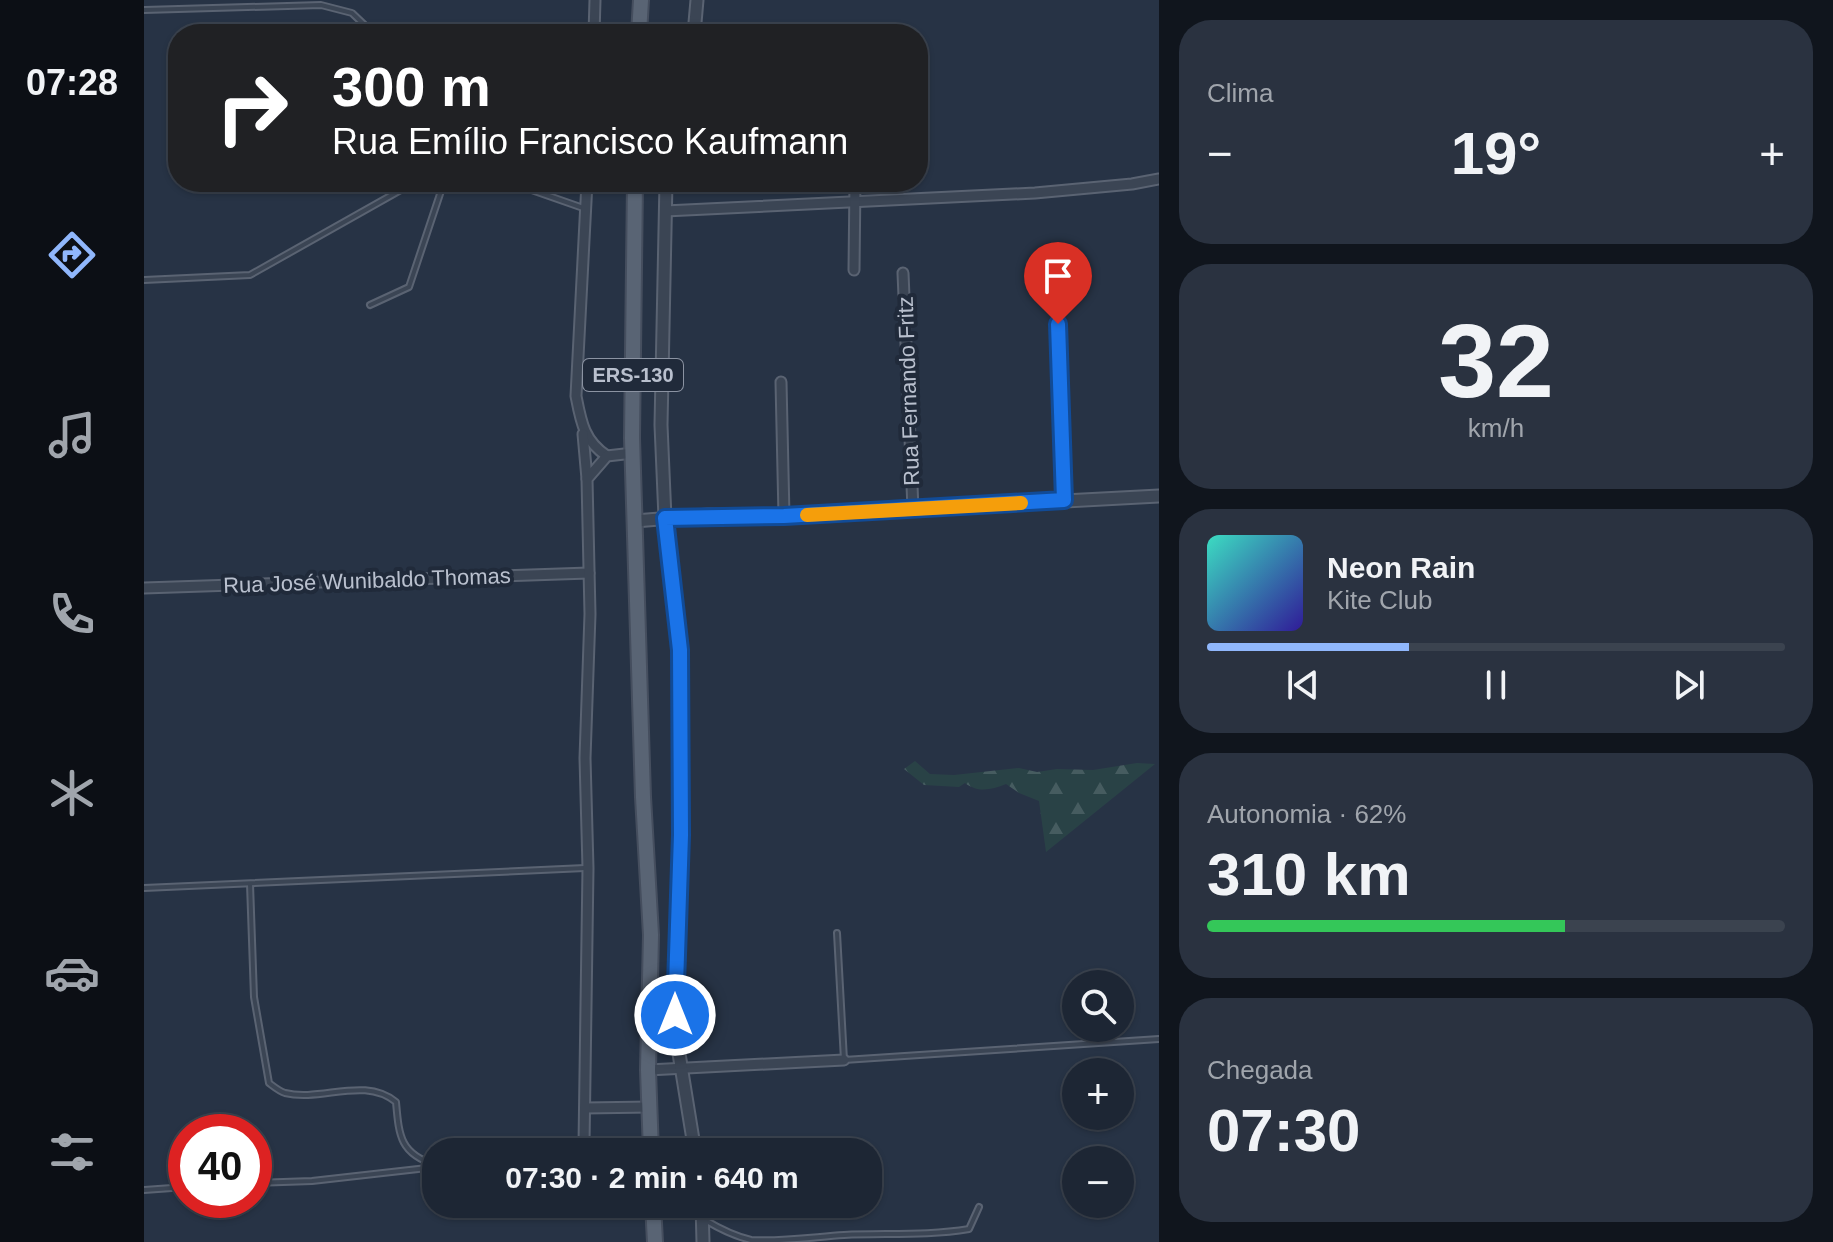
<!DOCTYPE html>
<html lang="pt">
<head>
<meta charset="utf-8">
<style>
	body { margin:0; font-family:Helvetica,sans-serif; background:#2a3240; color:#f1f3f6; height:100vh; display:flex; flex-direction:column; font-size:30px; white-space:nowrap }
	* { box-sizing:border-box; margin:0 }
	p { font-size:26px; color:#a0a5ac }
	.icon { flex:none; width:44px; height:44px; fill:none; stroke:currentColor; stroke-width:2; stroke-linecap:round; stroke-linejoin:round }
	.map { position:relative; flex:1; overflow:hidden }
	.side { display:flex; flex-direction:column; gap:20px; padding:20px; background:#10151d; width:674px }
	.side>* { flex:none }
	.top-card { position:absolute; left:24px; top:24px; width:760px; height:168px; border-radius:32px; box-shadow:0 2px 6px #0004,0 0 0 2px #3b434f; background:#202124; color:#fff; overflow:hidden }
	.fabs { position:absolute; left:918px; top:970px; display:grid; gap:16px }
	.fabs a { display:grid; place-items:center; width:72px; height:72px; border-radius:50%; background:#1d2634; box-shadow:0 2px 6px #0004,0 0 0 2px #3b434f; font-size:40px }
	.speed { position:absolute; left:24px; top:1114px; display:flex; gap:16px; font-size:40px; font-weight:700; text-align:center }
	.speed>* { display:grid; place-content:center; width:104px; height:104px; border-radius:50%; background:#1d2634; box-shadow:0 2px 6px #0004,0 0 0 2px #3b434f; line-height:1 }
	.speed .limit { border:12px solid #d22; background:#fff; color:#111 }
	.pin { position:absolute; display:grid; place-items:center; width:68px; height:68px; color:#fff; margin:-82px -34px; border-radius:50% 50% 50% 0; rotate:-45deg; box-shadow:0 0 8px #0007 }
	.pin .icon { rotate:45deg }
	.me { position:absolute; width:88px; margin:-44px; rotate:0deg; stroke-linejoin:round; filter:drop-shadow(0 0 6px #0008) }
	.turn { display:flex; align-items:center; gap:28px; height:168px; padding:0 32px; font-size:36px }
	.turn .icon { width:104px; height:104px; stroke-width:2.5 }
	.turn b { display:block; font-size:56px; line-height:68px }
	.big { font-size:60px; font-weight:800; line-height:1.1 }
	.side .card { flex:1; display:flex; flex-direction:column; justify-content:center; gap:12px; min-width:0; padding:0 28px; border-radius:32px; background:#2a3240 }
	.side .dial { align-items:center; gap:0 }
	.dial b { font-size:104px; line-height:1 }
	.song { display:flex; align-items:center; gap:24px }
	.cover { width:96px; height:96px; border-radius:12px; background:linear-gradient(135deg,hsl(170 70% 55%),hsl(250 70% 35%)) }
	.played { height:8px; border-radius:4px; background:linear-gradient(90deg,#90b7fc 35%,#3b434f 35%) }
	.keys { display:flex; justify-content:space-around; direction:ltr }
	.heat { display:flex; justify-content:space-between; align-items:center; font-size:44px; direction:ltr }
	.charge { height:12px; border-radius:6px; background:linear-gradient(90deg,#34c759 62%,#3b434f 0) }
	.trip { position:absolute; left:278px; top:1138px; width:460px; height:80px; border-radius:32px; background:#1d2634; box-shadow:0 2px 6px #0004,0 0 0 2px #3b434f; font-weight:800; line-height:80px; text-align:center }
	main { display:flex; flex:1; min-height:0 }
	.menu { display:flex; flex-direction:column; width:144px; justify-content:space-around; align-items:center; background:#0c0f15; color:#a0a5ac }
	.menu .icon { width:56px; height:56px }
	.menu .current { color:#90b7fc }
	.menu b { font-size:36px; color:#f1f3f6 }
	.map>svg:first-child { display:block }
	.forest { fill:url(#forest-firs) }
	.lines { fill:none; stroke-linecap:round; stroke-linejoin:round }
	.service-casing { stroke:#5a6372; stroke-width:8 }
	.minor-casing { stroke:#5a6372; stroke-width:13 }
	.tertiary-casing { stroke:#5a6372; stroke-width:15 }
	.primary-casing { stroke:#454e5e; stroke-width:18 }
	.service { stroke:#3b4554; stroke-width:4 }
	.minor { stroke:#3b4554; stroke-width:9 }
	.tertiary { stroke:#3b4554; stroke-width:11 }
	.primary { stroke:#596474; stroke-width:14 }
	.route-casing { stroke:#114b97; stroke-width:20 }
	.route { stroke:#1a73e8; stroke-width:14 }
	.slow { stroke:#f59e0b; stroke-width:14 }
	.labels { text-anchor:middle; stroke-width:8; stroke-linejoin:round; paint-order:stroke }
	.shield { fill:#202a3a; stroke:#8b93a2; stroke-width:2 }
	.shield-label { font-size:20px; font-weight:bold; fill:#b9c0ce }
	.street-label { font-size:22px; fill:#b9c0ce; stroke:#202a3a }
</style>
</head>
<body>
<main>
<nav class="menu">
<b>07:28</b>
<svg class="icon current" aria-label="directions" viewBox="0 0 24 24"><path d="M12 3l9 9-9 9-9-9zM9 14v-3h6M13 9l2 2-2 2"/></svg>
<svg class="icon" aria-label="music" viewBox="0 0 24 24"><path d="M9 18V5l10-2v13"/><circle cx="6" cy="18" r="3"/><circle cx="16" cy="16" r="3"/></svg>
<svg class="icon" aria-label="phone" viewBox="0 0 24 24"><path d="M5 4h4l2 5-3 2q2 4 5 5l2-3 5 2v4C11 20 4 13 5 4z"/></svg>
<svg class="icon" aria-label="climate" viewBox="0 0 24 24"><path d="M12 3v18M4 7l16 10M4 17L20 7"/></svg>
<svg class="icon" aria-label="car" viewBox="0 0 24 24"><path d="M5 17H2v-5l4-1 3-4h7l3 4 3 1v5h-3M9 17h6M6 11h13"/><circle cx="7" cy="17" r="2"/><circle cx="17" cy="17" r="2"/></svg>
<svg class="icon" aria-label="filters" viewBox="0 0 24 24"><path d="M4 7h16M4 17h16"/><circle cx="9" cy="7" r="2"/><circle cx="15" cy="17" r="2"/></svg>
</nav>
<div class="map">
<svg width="1015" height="1242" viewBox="0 0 1015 1242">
	<defs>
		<pattern id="forest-firs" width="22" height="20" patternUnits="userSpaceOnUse" patternTransform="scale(2)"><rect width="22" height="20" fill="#294246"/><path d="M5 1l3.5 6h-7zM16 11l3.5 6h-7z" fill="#465c60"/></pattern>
	</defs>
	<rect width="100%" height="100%" fill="#273345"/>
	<path class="forest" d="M771,761L786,774L810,775L875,768L893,772L913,769L949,770L993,763L1011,764L902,852L895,801L875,793L862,784C847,790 834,793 821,783L815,787L780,785L760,769Z"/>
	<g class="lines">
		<defs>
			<g id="service">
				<path d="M0,10L177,5L208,13L230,34"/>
				<path d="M249,182L260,188"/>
				<path d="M365,182L442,209"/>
				<path d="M0,280L106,275L271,182"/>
				<path d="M226,305L265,287L300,182"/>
				<path d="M106,884L110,997L125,1083C129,1086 135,1091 141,1093C178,1102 220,1076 252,1102C255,1136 256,1154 292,1165"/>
				<path d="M0,888L441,868"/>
				<path d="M693,933L700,1060L1015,1039"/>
				<path d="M356,1152L362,1149L437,1144"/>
				<path d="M110,1183L168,1181L292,1167"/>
				<path d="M0,1190L42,1187"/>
				<path d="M561,1220C576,1229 590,1236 607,1240C637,1242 670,1237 700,1235C742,1233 783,1236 825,1229L835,1207"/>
			</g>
			<g id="minor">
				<path d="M450,34L451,0"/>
				<path d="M443,182L432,396C437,422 440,441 463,456"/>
				<path d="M521,211L891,193L988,184L1015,179"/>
				<path d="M912,266L920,500"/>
				<path d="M710,270L711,182"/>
				<path d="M759,273L769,509"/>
				<path d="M637,382L640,516"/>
				<path d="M439,434L443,479"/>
				<path d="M0,588L445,573"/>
				<path d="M504,1070L700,1060"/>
				<path d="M441,1108L506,1107"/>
				<path d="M440,1144L444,868L441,758L446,614L443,479L463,456L489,453"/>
			</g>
			<g id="tertiary">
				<path d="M550,34L553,0"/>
				<path d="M522,182L517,425L521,518L536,650L537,835L531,995L532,1035L551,1152"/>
				<path d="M491,521L564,515L640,516L1015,496"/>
				<path d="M558,1204L559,1242"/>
			</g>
			<g id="primary">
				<path d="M495,34L497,0"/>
				<path d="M491,182L488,438L499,797L507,935L504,1070L507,1152"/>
				<path d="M509,1204L511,1242"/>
			</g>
		</defs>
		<use href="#service" class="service-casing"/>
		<use href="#minor" class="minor-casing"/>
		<use href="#tertiary" class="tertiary-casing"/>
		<use href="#primary" class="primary-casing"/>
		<use href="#service" class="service"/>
		<use href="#minor" class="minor"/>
		<use href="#tertiary" class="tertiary"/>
		<use href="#primary" class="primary"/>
	</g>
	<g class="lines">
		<defs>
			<path id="route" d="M531,1015L537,835L536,650L521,518L640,516L920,500L914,324"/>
		</defs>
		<use href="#route" class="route-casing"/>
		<use href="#route" class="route"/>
		<path class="slow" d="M663,515L877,503"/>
	</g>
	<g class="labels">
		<rect class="shield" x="439" y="359" width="100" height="32" rx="6"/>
		<g class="shield-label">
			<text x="489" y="382">ERS-130</text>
		</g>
		<g class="street-label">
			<text transform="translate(764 391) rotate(-92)" y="8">Rua Fernando Fritz</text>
			<text transform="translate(223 580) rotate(-2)" y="8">Rua José Wunibaldo Thomas</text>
		</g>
	</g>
</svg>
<div class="fabs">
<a><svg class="icon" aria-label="search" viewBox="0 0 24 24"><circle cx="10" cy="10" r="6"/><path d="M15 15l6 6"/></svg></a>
<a>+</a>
<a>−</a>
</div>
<div class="speed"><div class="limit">40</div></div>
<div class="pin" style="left:914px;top:324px;background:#d93025"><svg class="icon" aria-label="arrive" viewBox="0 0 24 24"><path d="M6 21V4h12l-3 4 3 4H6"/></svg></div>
<svg class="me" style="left:531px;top:1015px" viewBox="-20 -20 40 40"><circle r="17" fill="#1a73e8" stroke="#fff" stroke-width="3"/><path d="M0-11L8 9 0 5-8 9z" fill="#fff"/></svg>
<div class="trip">07:30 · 2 min · 640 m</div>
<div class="top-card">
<div class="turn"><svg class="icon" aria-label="right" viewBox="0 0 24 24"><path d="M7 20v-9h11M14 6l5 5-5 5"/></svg><div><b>300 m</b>Rua Emílio Francisco Kaufmann</div></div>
</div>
</div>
<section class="side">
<div class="card"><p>Clima</p>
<div class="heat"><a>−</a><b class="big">19°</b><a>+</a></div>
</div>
<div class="card dial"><b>32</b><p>km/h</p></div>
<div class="card">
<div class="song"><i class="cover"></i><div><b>Neon Rain</b><p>Kite Club</p></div></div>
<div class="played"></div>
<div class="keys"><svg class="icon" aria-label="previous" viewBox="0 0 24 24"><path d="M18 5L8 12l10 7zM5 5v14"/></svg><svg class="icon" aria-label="pause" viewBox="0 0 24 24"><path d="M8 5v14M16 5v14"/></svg><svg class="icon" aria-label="next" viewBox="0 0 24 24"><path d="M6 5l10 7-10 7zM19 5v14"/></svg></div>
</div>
<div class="card"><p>Autonomia · 62%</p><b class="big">310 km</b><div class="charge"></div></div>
<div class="card"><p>Chegada</p><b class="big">07:30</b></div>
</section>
</main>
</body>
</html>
